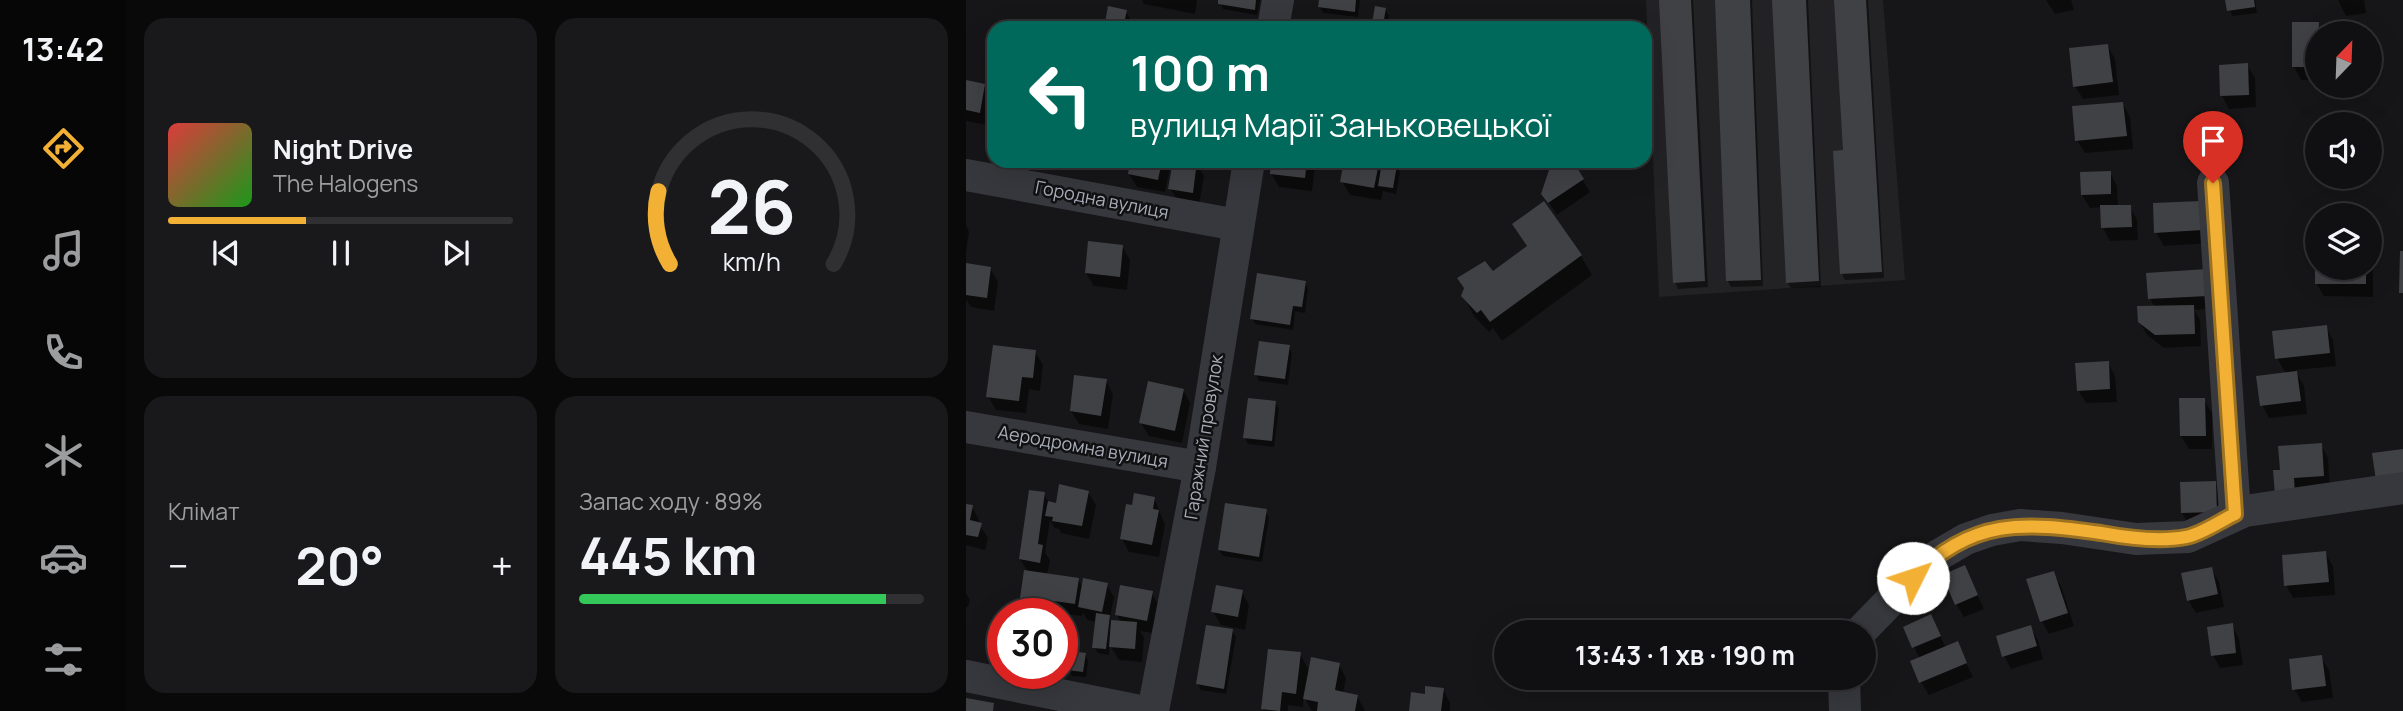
<!DOCTYPE html>
<html lang="uk">
<head>
<meta charset="utf-8">
<style>
	body { margin:0; font-family:Manrope,sans-serif; background:#19191b; color:#f1f3f6; height:100vh; display:flex; flex-direction:column; font-size:26px; white-space:nowrap }
	* { box-sizing:border-box; margin:0 }
	p { font-size:23px; color:#9c9d9f }
	.icon { flex:none; width:38px; height:38px; fill:none; stroke:currentColor; stroke-width:2; stroke-linecap:round; stroke-linejoin:round }
	.map { position:relative; flex:1; overflow:hidden }
	.sheet { display:flex; flex-direction:column; gap:18px; padding:18px; background:#09090a; width:840px }
	.sheet>* { flex:none }
	.top-card { position:absolute; left:21px; top:21px; width:665px; height:147px; border-radius:21px; box-shadow:0 7px 28px #0002,0 0 0 2px #303032; background:#00695c; color:#fff; overflow:hidden }
	.needle { width:46px; rotate:23deg }
	.fabs { position:absolute; left:1339px; top:21px; display:grid; gap:14px }
	.fabs a { display:grid; place-items:center; width:77px; height:77px; border-radius:50%; background:#101012; box-shadow:0 7px 28px #0002,0 0 0 2px #303032; font-size:35px }
	.speed { position:absolute; left:21px; top:598px; display:flex; gap:14px; font-size:35px; font-weight:700; text-align:center }
	.speed>* { display:grid; place-content:center; width:91px; height:91px; border-radius:50%; background:#101012; box-shadow:0 7px 28px #0002,0 0 0 2px #303032; line-height:1 }
	.speed .limit { border:10px solid #d22; background:#fff; color:#111 }
	.pin { position:absolute; display:grid; place-items:center; width:60px; height:60px; color:#fff; margin:-72px -30px; border-radius:50% 50% 50% 0; rotate:-45deg; box-shadow:0 0 7px #0007 }
	.pin .icon { rotate:45deg }
	.me { position:absolute; width:77px; margin:-38px; rotate:49deg; stroke-linejoin:round; filter:drop-shadow(0 0 5px #0008) }
	.turn { display:flex; align-items:center; gap:24px; height:147px; padding:0 28px; font-size:32px }
	.turn .icon { width:91px; height:91px; stroke-width:2.5 }
	.turn b { display:block; font-size:49px; line-height:60px }
	.big { font-size:52px; font-weight:700; line-height:1.1 }
	.sheet .widget { flex:1; display:flex; flex-direction:column; justify-content:center; gap:10px; min-width:0; padding:0 24px; border-radius:21px; background:#19191b }
	.sheet .dial { align-items:center; gap:0 }
	.dial svg { height:182px; overflow:visible; fill:none; stroke:#303032; stroke-width:7; stroke-linecap:round; text-anchor:middle }
	.dial text { fill:#f1f3f6; stroke:none }
	.song { display:flex; align-items:center; gap:21px }
	.cover { width:84px; height:84px; border-radius:10px; background:linear-gradient(135deg,hsl(0 70% 55%),hsl(120 70% 35%)) }
	.played { height:7px; border-radius:4px; background:linear-gradient(90deg,#f2b134 40%,#303032 40%) }
	.keys { display:flex; justify-content:space-around; direction:ltr }
	.heat { display:flex; justify-content:space-between; align-items:center; font-size:38px; direction:ltr }
	.charge { height:10px; border-radius:5px; background:linear-gradient(90deg,#34c759 89%,#303032 0) }
	.sheet .tiles { flex:1; display:grid; gap:18px; grid-template-columns:repeat(2,1fr) }
	.trip { position:absolute; left:528px; top:620px; width:382px; height:70px; border-radius:35px; background:#101012; box-shadow:0 7px 28px #0002,0 0 0 2px #303032; font-weight:700; line-height:70px; text-align:center }
	main { display:flex; flex:1; min-height:0 }
	.dock { display:flex; flex-direction:column; width:126px; justify-content:space-around; align-items:center; background:#060607; color:#9c9d9f }
	.dock .icon { width:49px; height:49px }
	.dock .current { color:#f2b134 }
	.dock b { font-size:32px; color:#f1f3f6 }
	.map>svg:first-child { display:block }
	.built { fill:#222225 }
	.shadow { fill:#0007 }
	.building { fill:#404145 }
	.lines { fill:none; stroke-linecap:round; stroke-linejoin:round }
	.minor { stroke:#37383d; stroke-width:32 }
	.route-casing { stroke:#9d7322; stroke-width:18 }
	.route { stroke:#f2b134; stroke-width:12 }
	.labels { text-anchor:middle; stroke-width:5; stroke-linejoin:round; paint-order:stroke }
	.street-label { font-size:18px; fill:#a8adb8; stroke:#111113 }
</style>
</head>
<body>
<main>
<nav class="dock">
<b>13:42</b>
<svg class="icon current" aria-label="directions" viewBox="0 0 24 24"><path d="M12 3l9 9-9 9-9-9zM9 14v-3h6M13 9l2 2-2 2"/></svg>
<svg class="icon" aria-label="music" viewBox="0 0 24 24"><path d="M9 18V5l10-2v13"/><circle cx="6" cy="18" r="3"/><circle cx="16" cy="16" r="3"/></svg>
<svg class="icon" aria-label="phone" viewBox="0 0 24 24"><path d="M5 4h4l2 5-3 2q2 4 5 5l2-3 5 2v4C11 20 4 13 5 4z"/></svg>
<svg class="icon" aria-label="climate" viewBox="0 0 24 24"><path d="M12 3v18M4 7l16 10M4 17L20 7"/></svg>
<svg class="icon" aria-label="car" viewBox="0 0 24 24"><path d="M5 17H2v-5l4-1 3-4h7l3 4 3 1v5h-3M9 17h6M6 11h13"/><circle cx="7" cy="17" r="2"/><circle cx="17" cy="17" r="2"/></svg>
<svg class="icon" aria-label="filters" viewBox="0 0 24 24"><path d="M4 7h16M4 17h16"/><circle cx="9" cy="7" r="2"/><circle cx="15" cy="17" r="2"/></svg>
</nav>
<section class="sheet">
<div class="tiles">
<div class="widget">
<div class="song"><i class="cover"></i><div><b>Night Drive</b><p>The Halogens</p></div></div>
<div class="played"></div>
<div class="keys"><svg class="icon" aria-label="previous" viewBox="0 0 24 24"><path d="M18 5L8 12l10 7zM5 5v14"/></svg><svg class="icon" aria-label="pause" viewBox="0 0 24 24"><path d="M8 5v14M16 5v14"/></svg><svg class="icon" aria-label="next" viewBox="0 0 24 24"><path d="M6 5l10 7-10 7zM19 5v14"/></svg></div>
</div>
<div class="widget dial"><svg viewBox="0 0 100 80">
<path d="M14 69A42 42 0 1 1 86 69"/>
<path d="M14 69A42 42 0 0 1 9 37" stroke="#f2b134"/>
<text x="50" y="56" font-size="32" font-weight="700">26</text>
<text x="50" y="72" font-size="11">km/h</text>
</svg></div>
<div class="widget"><p>Клімат</p>
<div class="heat"><a>−</a><b class="big">20°</b><a>+</a></div>
</div>
<div class="widget"><p>Запас ходу · 89%</p><b class="big">445 km</b><div class="charge"></div></div>
</div>
</section>
<div class="map">
<svg width="1437" height="711" viewBox="0 0 1437 711">
	<rect width="100%" height="100%" fill="#161618"/>
	<path class="built" d="M680,0H917L939,280L693,297Z"/>
	<g class="shadow">
		<path d="M176,0H231L229,14L178,4Z"/>
		<path d="M254,0H294L291,15L257,9Z"/>
		<path d="M355,0H394L392,17L357,13L354,7Z"/>
		<path d="M695,0H727L742,287L712,289L709,282Z"/>
		<path d="M751,0H786L797,286L765,287L762,281Z"/>
		<path d="M808,0H842L855,287L825,288L821,282Z"/>
		<path d="M870,0H902L918,278L879,280L876,274L879,152Z"/>
		<path d="M1080,0H1105L1108,10L1089,14Z"/>
		<path d="M1261,0H1289L1291,13L1266,16Z"/>
		<path d="M1372,0H1398L1400,13L1380,16Z"/>
		<path d="M419,9L423,16L420,28H411L408,23Z"/>
		<path d="M160,12L164,18L161,28H139Z"/>
		<path d="M1352,24L1358,33H1351V80H1335L1328,67Z"/>
		<path d="M1141,45L1149,59L1153,95L1117,99L1109,86Z"/>
		<path d="M1281,65L1289,78L1290,107L1263,109L1256,96Z"/>
		<path d="M0,82L18,85L26,99L21,125L0,121Z"/>
		<path d="M1156,103L1164,117L1167,149L1119,153L1111,140Z"/>
		<path d="M28,122V161H68L66,171L29,164L22,151Z"/>
		<path d="M166,161H205L199,192L171,187L163,174Z"/>
		<path d="M209,161L230,163L238,176L233,205L212,201L204,188Z"/>
		<path d="M307,161H345L349,167L346,191L313,187L305,173Z"/>
		<path d="M380,161L411,165L416,173L430,166L434,172L430,194L417,191L415,200L384,195L376,181Z"/>
		<path d="M584,161H605L624,192L591,215L577,193L585,170Z"/>
		<path d="M1144,173L1151,186L1152,207H1164L1171,220L1172,240L1144,241L1137,228L1136,207L1124,208L1116,195Z"/>
		<path d="M1234,202L1244,243L1198,246L1190,232Z"/>
		<path d="M548,224L615,256L626,275L536,341L527,328L523,332L508,316L497,296L562,248Z"/>
		<path d="M0,225L3,232L0,252Z"/>
		<path d="M1404,227L1408,234V258H1404Z"/>
		<path d="M156,246L164,260L161,290L128,286L120,273Z"/>
		<path d="M1351,253V268H1404V261L1407,267V297L1358,296L1350,283Z"/>
		<path d="M24,268L32,282L28,311L5,307L0,299V272Z"/>
		<path d="M1240,271L1249,308L1228,310L1234,320L1235,346L1198,348L1181,335L1173,321L1189,308L1184,298Z"/>
		<path d="M339,282L342,289L339,313L329,311L327,330L289,324L286,318Z"/>
		<path d="M1360,327L1367,340L1370,366L1329,370L1338,386L1341,414L1303,418L1296,405L1320,374L1311,358Z"/>
		<path d="M323,347L326,353L322,385L293,381L290,375Z"/>
		<path d="M69,352L77,365L74,391L63,389L60,413L30,410L22,396Z"/>
		<path d="M1142,363L1149,376L1151,402L1120,403L1112,390Z"/>
		<path d="M140,381L147,394L142,429L113,424L105,411Z"/>
		<path d="M217,390L224,403L216,443L183,436L175,423Z"/>
		<path d="M1238,400L1246,413V449H1223L1215,436Z"/>
		<path d="M309,402L313,409L308,447L282,444L279,438Z"/>
		<path d="M1355,445L1362,458L1364,489L1336,507L1316,472Z"/>
		<path d="M1249,483L1257,496V525L1224,526L1216,513Z"/>
		<path d="M122,492L130,505L123,539L95,533L93,529L88,528L84,520L79,553L84,560L81,575L112,580L117,588L140,584L148,597L144,618L146,622L155,623L151,615L185,592L193,606L188,633L174,631L178,637L176,662L153,660L144,645L143,655L132,653L128,647L131,622L121,620L117,612L116,616L95,613L60,614L55,605L62,572L54,559L78,494L83,503L91,505Z"/>
		<path d="M188,498L199,525L193,557L163,552L156,539L168,507Z"/>
		<path d="M0,505L6,507L13,520V524L22,538L19,550L0,545Z"/>
		<path d="M299,511L303,517L296,562L257,556L253,550Z"/>
		<path d="M1359,553L1367,566L1369,595L1327,598L1320,585Z"/>
		<path d="M998,567L1018,609L998,617L990,604Z"/>
		<path d="M1245,569L1253,582L1258,607L1230,613L1222,600Z"/>
		<path d="M1087,573L1095,586L1108,626L1083,634L1076,621Z"/>
		<path d="M276,592L283,605L279,630L255,625L247,611Z"/>
		<path d="M0,593L4,600L2,607H0Z"/>
		<path d="M965,616L980,648L991,644L1007,677L963,695L955,682L954,659L939,628Z"/>
		<path d="M1266,625L1273,639L1277,665L1254,668L1247,655Z"/>
		<path d="M1064,627L1072,640L1077,659L1045,669L1038,656Z"/>
		<path d="M266,631L270,637L260,694L235,690L232,684Z"/>
		<path d="M96,652L101,653L104,659L119,654L122,661L120,677L106,676L103,669L102,673L96,672Z"/>
		<path d="M334,654L344,672L373,665L380,678L377,693L391,696L399,711H346L338,697L337,707L322,705V711H298L297,709Z"/>
		<path d="M1355,657L1363,670L1367,698L1336,702L1328,689Z"/>
		<path d="M477,689L484,703V711H445L460,695Z"/>
	</g>
	<g class="building">
		<path d="M252,0H290L289,10L252,4Z"/>
		<path d="M353,0H390L389,12L352,7Z"/>
		<path d="M693,0H725L739,281L707,283Z"/>
		<path d="M749,0H784L795,280L760,281Z"/>
		<path d="M806,0H840L853,281L820,283Z"/>
		<path d="M868,0H900L916,272L874,274L867,151L877,150Z"/>
		<path d="M1259,0H1288L1289,7L1261,11Z"/>
		<path d="M142,6L161,10L157,28H138Z"/>
		<path d="M409,6L420,8L417,25L406,23Z"/>
		<path d="M1326,22H1353L1351,67H1326Z"/>
		<path d="M1142,44L1147,82L1107,87L1103,48Z"/>
		<path d="M1282,63L1283,95L1254,96L1253,65Z"/>
		<path d="M0,80L19,84L14,113L0,110Z"/>
		<path d="M1157,102L1161,136L1109,141L1106,106Z"/>
		<path d="M25,120H28V153L20,151Z"/>
		<path d="M164,161H196L192,180L162,174Z"/>
		<path d="M207,161H231L227,193L202,189Z"/>
		<path d="M305,161H341L339,178L304,174Z"/>
		<path d="M378,161L413,163L408,188L374,182Z"/>
		<path d="M582,161H607L618,179L582,203L575,194L583,170Z"/>
		<path d="M416,162L431,165L427,188L412,186Z"/>
		<path d="M1145,171V194L1115,195L1114,172Z"/>
		<path d="M578,201L616,255L524,322L515,310L511,313L495,296L498,288L491,278L519,261L527,271L561,246L546,224Z"/>
		<path d="M1235,201L1237,230L1188,233L1187,203Z"/>
		<path d="M1134,205H1165L1166,227L1135,228Z"/>
		<path d="M122,241L157,245L154,277L119,273Z"/>
		<path d="M1434,251H1437V293H1433Z"/>
		<path d="M0,263L25,267L21,298L0,295Z"/>
		<rect x="1349" y="268" width="51" height="16"/>
		<path d="M1241,269L1242,296L1182,299L1180,273Z"/>
		<path d="M291,273L340,281L336,307L327,306L324,325L284,319Z"/>
		<path d="M1228,305L1229,334L1189,335L1172,322L1171,306Z"/>
		<path d="M1361,325L1364,353L1309,359L1306,331Z"/>
		<path d="M293,341L324,345L319,379L288,375Z"/>
		<path d="M27,345L70,350L67,378L56,377L53,401L20,397Z"/>
		<path d="M1143,361L1144,389L1111,391L1109,363Z"/>
		<path d="M1331,371L1335,401L1294,406L1290,376Z"/>
		<path d="M108,375L141,379L135,416L104,411Z"/>
		<path d="M182,381L218,389L209,431L173,423Z"/>
		<path d="M282,398L310,401L306,441L277,438Z"/>
		<path d="M1213,398H1239L1240,436H1214Z"/>
		<path d="M1356,443L1358,476L1328,478L1329,494L1309,495L1307,470H1314L1312,446Z"/>
		<path d="M1437,449V477L1410,481L1406,453Z"/>
		<path d="M1250,481L1251,512L1215,513L1214,482Z"/>
		<path d="M93,484L123,491L116,526L86,521L87,517L79,516L82,501L90,503Z"/>
		<path d="M63,490L79,492L72,544L77,545L74,563L53,559Z"/>
		<path d="M168,493L189,497L187,509L193,510L186,545L154,539L160,504L166,505Z"/>
		<path d="M259,503L301,509L293,557L252,550Z"/>
		<path d="M0,504L7,505L4,520L16,523L12,537L0,535Z"/>
		<path d="M1360,551L1363,582L1318,586L1316,555Z"/>
		<path d="M999,565L1012,595L989,605L976,575Z"/>
		<path d="M1246,567L1252,594L1221,601L1215,573Z"/>
		<path d="M58,570L113,578L109,604L88,601V609L53,605Z"/>
		<path d="M1088,571L1102,613L1074,622L1060,579Z"/>
		<path d="M117,578L142,583L136,612L112,607Z"/>
		<path d="M154,585L187,591L181,621L149,615Z"/>
		<path d="M250,585L277,590L272,617L245,612Z"/>
		<path d="M130,613L144,615L140,649L126,648Z"/>
		<path d="M965,614L975,636L946,648L937,627Z"/>
		<path d="M145,620L171,622L169,649L143,647Z"/>
		<path d="M1267,623L1270,653L1245,656L1241,627Z"/>
		<path d="M240,625L267,629L258,689L230,684Z"/>
		<path d="M1065,625L1071,646L1036,657L1030,636Z"/>
		<path d="M992,641L1001,663L953,683L944,661Z"/>
		<path d="M302,649L335,652L330,694L316,692L314,711L295,709Z"/>
		<path d="M104,651L120,653L117,672L101,670Z"/>
		<path d="M1356,655L1360,686L1326,690L1323,659Z"/>
		<path d="M345,657L374,663L369,690L392,695L389,711H351L352,702L337,699Z"/>
		<path d="M459,686L478,688L475,711H443L445,692L459,694Z"/>
		<path d="M0,698L28,703L27,711H0Z"/>
	</g>
	<g class="lines">
		<g class="minor">
			<path d="M307,28L312,0"/>
			<path d="M0,175L271,225"/>
			<path d="M1247,183L1269,514"/>
			<path d="M0,427L234,467"/>
			<path d="M894,632L964,560L1000,539L1026,530L1054,525L1096,528L1170,539L1222,537L1279,511L1437,488"/>
			<path d="M0,676L174,711"/>
			<path d="M878,677L879,711"/>
			<path d="M187,711L234,467L283,161"/>
		</g>
	</g>
	<g class="lines">
		<defs>
			<path id="route" d="M947,578C1005,518 1058,522 1135,533C1162,538 1193,542 1220,537C1236,534 1254,521 1269,514L1247,183"/>
		</defs>
		<use href="#route" class="route-casing"/>
		<use href="#route" class="route"/>
	</g>
	<g class="labels">
		<g class="street-label">
			<text transform="translate(136 200) rotate(11)" y="6">Городна вулиця</text>
			<text transform="translate(238 437) rotate(-81)" y="6">Гаражний провулок</text>
			<text transform="translate(117 447) rotate(10)" y="6">Аеродромна вулиця</text>
		</g>
	</g>
</svg>
<div class="fabs">
<a><svg class="needle" viewBox="-14 -14 28 28"><path d="M0-13l5 13h-10z" fill="#e53935"/><path d="M0 13l5-13h-10z" fill="#9c9d9f"/></svg></a>
<a><svg class="icon" aria-label="sound" viewBox="0 0 24 24"><path d="M4 9h4l5-4v14l-5-4H4zM17 9q2 3 0 6"/></svg></a>
<a><svg class="icon" aria-label="layers" viewBox="0 0 24 24"><path d="M12 4l9 5-9 5-9-5zM3 14l9 5 9-5"/></svg></a>
</div>
<div class="speed"><div class="limit">30</div></div>
<div class="pin" style="left:1247px;top:183px;background:#d93025"><svg class="icon" aria-label="arrive" viewBox="0 0 24 24"><path d="M6 21V4h12l-3 4 3 4H6"/></svg></div>
<svg class="me" style="left:947px;top:578px" viewBox="-20 -20 40 40"><circle r="19" fill="#fff"/><path d="M0-13L10 11 0 6-10 11z" fill="#f2b134"/></svg>
<div class="trip">13:43 · 1 хв · 190 m</div>
<div class="top-card">
<div class="turn"><svg class="icon" aria-label="left" viewBox="0 0 24 24"><path d="M17 20v-9H6M10 6l-5 5 5 5"/></svg><div><b>100 m</b>вулиця Марії Заньковецької</div></div>
</div>
</div>
</main>
</body>
</html>
